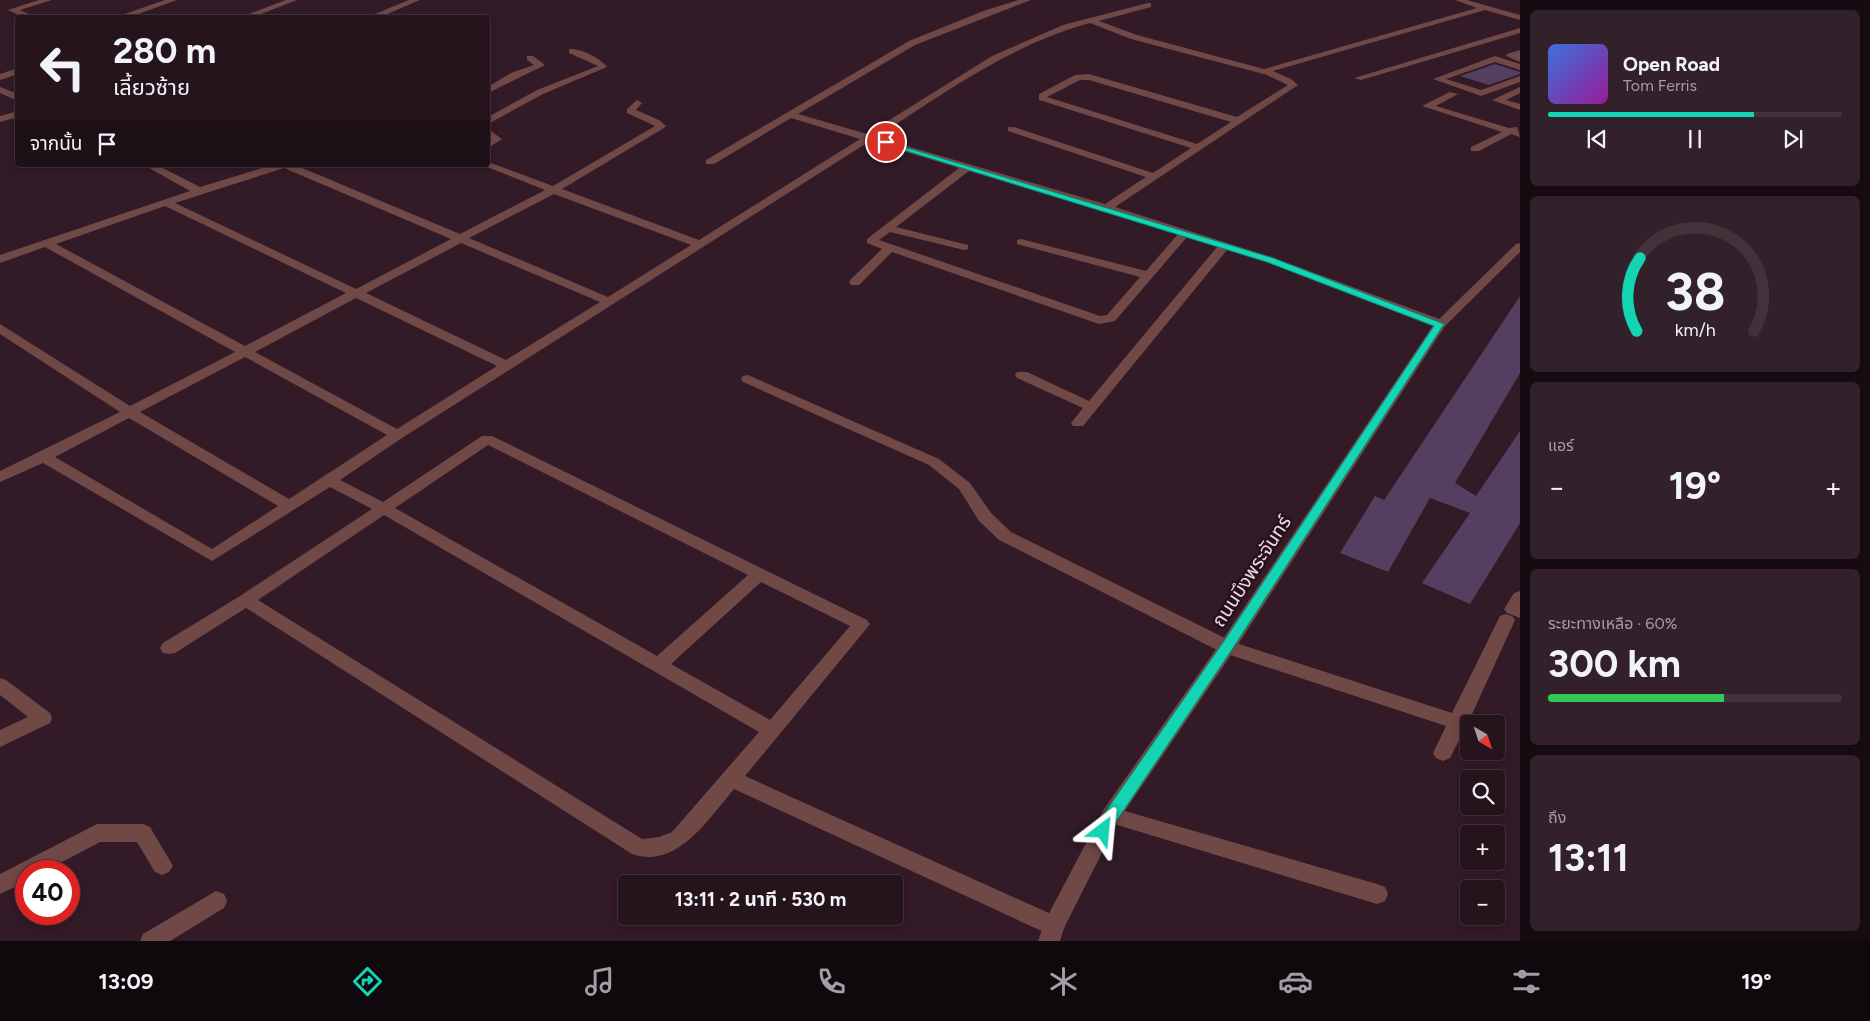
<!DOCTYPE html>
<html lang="th">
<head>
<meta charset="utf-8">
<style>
	body { margin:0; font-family:Figtree,"Noto Sans Thai",sans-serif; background:#32212a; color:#f1f3f6; height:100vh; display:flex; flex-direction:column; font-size:19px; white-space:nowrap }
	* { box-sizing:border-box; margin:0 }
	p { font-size:16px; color:#a49ea4 }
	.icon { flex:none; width:28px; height:28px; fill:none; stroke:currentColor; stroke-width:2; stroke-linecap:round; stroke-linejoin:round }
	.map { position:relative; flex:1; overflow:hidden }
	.panel { display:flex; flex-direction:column; gap:10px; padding:10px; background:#150b10; width:350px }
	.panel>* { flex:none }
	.top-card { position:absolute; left:15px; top:15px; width:475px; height:152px; border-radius:5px; box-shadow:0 2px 8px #0003,0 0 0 1px #42333b; background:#26141d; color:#f1f3f6; overflow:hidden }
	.needle { width:32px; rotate:141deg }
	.fabs { position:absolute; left:1460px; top:715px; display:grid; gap:10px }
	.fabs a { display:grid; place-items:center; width:45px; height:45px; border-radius:5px; background:#26141d; box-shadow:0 2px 8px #0003,0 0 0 1px #42333b; font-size:25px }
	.speed { position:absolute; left:15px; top:860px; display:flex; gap:10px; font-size:25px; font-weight:700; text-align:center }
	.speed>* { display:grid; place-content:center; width:65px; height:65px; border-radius:50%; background:#26141d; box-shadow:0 2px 8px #0003,0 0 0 1px #42333b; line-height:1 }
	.speed .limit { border:8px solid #d22; background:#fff; color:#111 }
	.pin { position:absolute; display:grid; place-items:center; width:42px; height:42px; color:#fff; margin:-21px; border:2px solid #fff; border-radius:50%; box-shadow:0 1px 5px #0007 }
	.me { position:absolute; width:55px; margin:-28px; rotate:29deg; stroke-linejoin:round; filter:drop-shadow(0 0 4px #0008) }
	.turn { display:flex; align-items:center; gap:18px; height:105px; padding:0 15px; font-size:22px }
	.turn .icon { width:65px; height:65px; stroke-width:2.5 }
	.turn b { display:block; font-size:35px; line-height:42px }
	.then { display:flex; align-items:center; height:48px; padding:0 15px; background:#0003; gap:10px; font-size:19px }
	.big { font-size:38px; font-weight:700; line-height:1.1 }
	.panel .card { flex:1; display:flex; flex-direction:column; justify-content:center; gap:8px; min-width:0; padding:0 18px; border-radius:8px; background:#32212a }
	.panel .dial { align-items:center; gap:0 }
	.dial svg { height:130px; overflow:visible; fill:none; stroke:#42333b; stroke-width:7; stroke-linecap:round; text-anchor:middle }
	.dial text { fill:#f1f3f6; stroke:none }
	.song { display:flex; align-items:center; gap:15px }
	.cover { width:60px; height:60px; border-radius:8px; background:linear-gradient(135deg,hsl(220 70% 55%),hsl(300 70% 35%)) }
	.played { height:5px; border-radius:2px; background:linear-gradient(90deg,#13d5b3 70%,#42333b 70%) }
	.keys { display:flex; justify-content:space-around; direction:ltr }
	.heat { display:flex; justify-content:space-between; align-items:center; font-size:28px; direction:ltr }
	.charge { height:8px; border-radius:4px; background:linear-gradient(90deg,#34c759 60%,#42333b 0) }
	.trip { position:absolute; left:618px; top:875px; width:285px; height:50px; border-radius:5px; background:#26141d; box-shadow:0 2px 8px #0003,0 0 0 1px #42333b; font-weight:700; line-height:50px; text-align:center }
	.tabs { display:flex; height:80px; justify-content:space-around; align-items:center; background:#0f080c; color:#a49ea4 }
	.tabs .icon { width:35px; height:35px }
	.tabs .current { color:#13d5b3 }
	.tabs b { font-size:22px; color:#f1f3f6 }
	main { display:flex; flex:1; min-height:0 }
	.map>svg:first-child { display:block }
	.building { fill:#553f60 }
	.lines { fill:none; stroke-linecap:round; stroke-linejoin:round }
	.minor { fill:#704846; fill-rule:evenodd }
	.tertiary { fill:#704846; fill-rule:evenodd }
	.route { fill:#13d5b3; stroke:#0c8a74 }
	.labels { text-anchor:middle; stroke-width:5; stroke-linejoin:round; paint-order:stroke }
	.street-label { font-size:19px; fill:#eddce4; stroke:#28111d }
</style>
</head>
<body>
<main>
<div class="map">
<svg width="1520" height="941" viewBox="0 0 1520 941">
	<rect width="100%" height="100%" fill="#321a27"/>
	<g class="building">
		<path d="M1495,64L1520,72V74L1489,85L1460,76Z"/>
		<path d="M1520,296V373L1455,483L1476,496L1520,431V523L1470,604L1422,583L1470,513L1430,498L1388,572L1340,553L1375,496L1384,500Z"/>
	</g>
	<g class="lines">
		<g class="minor">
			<path d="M39,0H52L20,10L38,18H25L8,10Z"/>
			<path d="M165,0H177L127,18H113Z"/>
			<path d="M286,0H297L251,18H238Z"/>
			<path d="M409,0H420L378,18H365Z"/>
			<path d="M1019,0H1031L915,45L798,114L867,134L992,56L1063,25L1148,3H1151V7L1099,21L1137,35L1264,69L1477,8L1455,0H1467L1520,15V20L1485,10L1273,71L1291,79L1298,85L1115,207L1274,258L1445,321L1446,324L1445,327H1435L1266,262L1227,250L1083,426H1073L1071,423L1083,408L1017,378L1015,375L1017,372H1027L1089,401L1217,247L1187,237L1115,321L1099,324L892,252L859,285H851L849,282L851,279L882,249L867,243V239L959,168L870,141L402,438L340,480L383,502L482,436H492L867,620L870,624L867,628L745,776L1062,919L1065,926L1062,933L1054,936L1046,933L734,789C709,818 677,870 632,854L246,608L175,653L169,654L163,653L160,648L163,643L240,596L372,509L330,487L212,561L43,463L0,482V471L120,412L0,334V324L130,406L235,352L45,247L0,263V255L190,191L144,165H157L200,187L272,165H295L460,234L545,190L482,165L491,163L553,186L655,126L627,113V109L637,100L642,103L636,110L659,120L666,126L664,128L562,189L699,240L860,139L791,118L714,164H706V160L909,41L986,10ZM1090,23L1131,39L1267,75L1288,85L1237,117L1089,74L1075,75L1039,94V100L1191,148L1153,173L1014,127H1008V131L1146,177L1105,204L876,137C944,94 1011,44 1090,23ZM1080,80H1089L1231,122L1197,144L1047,97ZM284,168L451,239L356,289L175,203ZM969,171L1178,234L1146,271L1021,239L1017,240V244L1140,277L1107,315L1100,316L879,240L890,232L964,250L968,249V245L896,227ZM554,194L691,245L608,297L469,238ZM165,206L346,293L245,346L56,244ZM461,243L600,302L506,360L366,293ZM356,298L497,366L397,429L255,352ZM245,357L387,435L289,499L140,412ZM129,418L278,506L212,549L55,457ZM488,445L748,575L657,656L395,508ZM384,515L759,732L672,832L659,837L642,839L258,600ZM761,582L850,626L770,720L671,664Z"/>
			<path d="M1520,28V33L1361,80L1354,78Z"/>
			<path d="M569,49C580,48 601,58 607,67L543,94L488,124V117L537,90L598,66L569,53Z"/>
			<path d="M1520,50V62L1506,56L1507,54Z"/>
			<path d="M527,56H533L545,65L488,93V87L511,73L534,65L527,60Z"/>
			<path d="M1495,56L1520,64V70L1495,62L1446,79L1481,90L1520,76V82L1481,96L1433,79Z"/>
			<path d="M18,68V74L0,80V74Z"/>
			<path d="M0,87L18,94V101L0,93Z"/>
			<path d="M1520,87V93L1506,100L1520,104V110L1492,100Z"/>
			<path d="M1450,92L1458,94L1436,106L1509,128L1517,127L1520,137L1511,134L1479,151H1471V147L1502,132L1422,106Z"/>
			<path d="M18,111V117L0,122V116Z"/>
			<path d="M488,129L502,139L488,148V141L491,139L488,136Z"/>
			<path d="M748,375L939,459L970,483L991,513L1011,532L1233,642L1452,713L1500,616L1506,614L1512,616L1515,620L1468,723L1450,758L1443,761L1436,758L1433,753L1446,726L1221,652L999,540L979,521L959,489L929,465L743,382L741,379L743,376Z"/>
			<path d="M1520,591V618L1507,613L1504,609L1514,593Z"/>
			<path d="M0,678L6,680L50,713L52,718L50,723L0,747V730L28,717L0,695Z"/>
			<path d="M1111,807L1377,884L1385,887L1388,894L1385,901L1377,904L1111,823L1104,821L1101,815L1104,809Z"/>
			<path d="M97,824H143L150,827L173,866L169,872L162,875L155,872L137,842H100L45,871H26V882L0,894V874Z"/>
			<path d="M216,891L224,894L227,901L224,908L170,941H140L143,934Z"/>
		</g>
		<path class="tertiary" d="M1520,243V252L1445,326L1233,652L1118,821L1064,928L1060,941H1038L1046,919L1104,809L1221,642L1434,324L1516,244Z"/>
	</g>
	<path class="route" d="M884,141L1273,258L1444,324L1231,651L1117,820L1108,836L1103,838L1097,836L1095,831L1106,811L1222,644L1434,326L1267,262L884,144Z"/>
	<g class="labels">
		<g class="street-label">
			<text transform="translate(1251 571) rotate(-57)" y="7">ถนนบึงพระจันทร์</text>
		</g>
	</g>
</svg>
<div class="fabs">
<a><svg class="needle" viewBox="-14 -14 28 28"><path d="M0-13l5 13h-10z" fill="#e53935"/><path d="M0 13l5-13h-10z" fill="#a49ea4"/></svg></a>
<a><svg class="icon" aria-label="search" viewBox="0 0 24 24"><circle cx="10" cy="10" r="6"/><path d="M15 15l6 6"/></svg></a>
<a>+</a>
<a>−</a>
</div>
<div class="speed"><div class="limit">40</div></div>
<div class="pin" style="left:886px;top:142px;background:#d93025"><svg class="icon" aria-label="arrive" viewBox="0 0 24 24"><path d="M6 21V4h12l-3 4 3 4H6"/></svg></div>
<svg class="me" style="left:1103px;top:831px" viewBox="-20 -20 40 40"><path d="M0-17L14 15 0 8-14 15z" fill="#13d5b3" stroke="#fff" stroke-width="4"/></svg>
<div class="trip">13:11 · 2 นาที · 530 m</div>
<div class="top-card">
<div class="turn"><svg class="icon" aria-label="left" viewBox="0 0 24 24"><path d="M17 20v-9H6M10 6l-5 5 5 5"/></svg><div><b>280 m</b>เลี้ยวซ้าย</div></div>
<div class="then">จากนั้น<svg class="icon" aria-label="arrive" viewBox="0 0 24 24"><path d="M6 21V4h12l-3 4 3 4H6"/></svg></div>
</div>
</div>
<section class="panel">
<div class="card">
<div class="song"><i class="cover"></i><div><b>Open Road</b><p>Tom Ferris</p></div></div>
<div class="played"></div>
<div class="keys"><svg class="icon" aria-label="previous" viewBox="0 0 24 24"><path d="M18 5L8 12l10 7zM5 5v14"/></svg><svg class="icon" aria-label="pause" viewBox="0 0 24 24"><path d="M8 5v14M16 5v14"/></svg><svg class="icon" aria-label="next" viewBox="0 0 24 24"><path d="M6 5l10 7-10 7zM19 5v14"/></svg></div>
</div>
<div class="card dial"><svg viewBox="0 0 100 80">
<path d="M14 69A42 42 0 1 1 86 69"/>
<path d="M14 69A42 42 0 0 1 16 24" stroke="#13d5b3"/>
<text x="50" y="56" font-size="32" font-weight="700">38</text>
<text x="50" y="72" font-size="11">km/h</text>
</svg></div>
<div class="card"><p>แอร์</p>
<div class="heat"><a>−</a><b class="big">19°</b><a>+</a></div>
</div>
<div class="card"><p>ระยะทางเหลือ · 60%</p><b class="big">300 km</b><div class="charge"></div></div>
<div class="card"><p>ถึง</p><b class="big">13:11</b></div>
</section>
</main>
<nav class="tabs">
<b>13:09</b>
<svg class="icon current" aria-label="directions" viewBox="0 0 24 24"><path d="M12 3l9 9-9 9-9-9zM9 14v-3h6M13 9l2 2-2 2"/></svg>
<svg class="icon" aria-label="music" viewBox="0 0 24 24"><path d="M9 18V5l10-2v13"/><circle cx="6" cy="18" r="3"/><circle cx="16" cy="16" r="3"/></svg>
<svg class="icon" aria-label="phone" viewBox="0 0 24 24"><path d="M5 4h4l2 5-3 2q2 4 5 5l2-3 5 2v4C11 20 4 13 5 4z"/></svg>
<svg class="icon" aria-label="climate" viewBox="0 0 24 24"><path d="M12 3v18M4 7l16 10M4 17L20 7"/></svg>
<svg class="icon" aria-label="car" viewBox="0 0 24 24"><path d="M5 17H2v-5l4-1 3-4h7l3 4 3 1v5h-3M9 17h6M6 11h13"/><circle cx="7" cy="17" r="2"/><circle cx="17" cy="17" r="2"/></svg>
<svg class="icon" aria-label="filters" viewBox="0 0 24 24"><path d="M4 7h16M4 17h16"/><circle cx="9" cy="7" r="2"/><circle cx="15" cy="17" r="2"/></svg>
<b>19°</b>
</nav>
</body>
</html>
